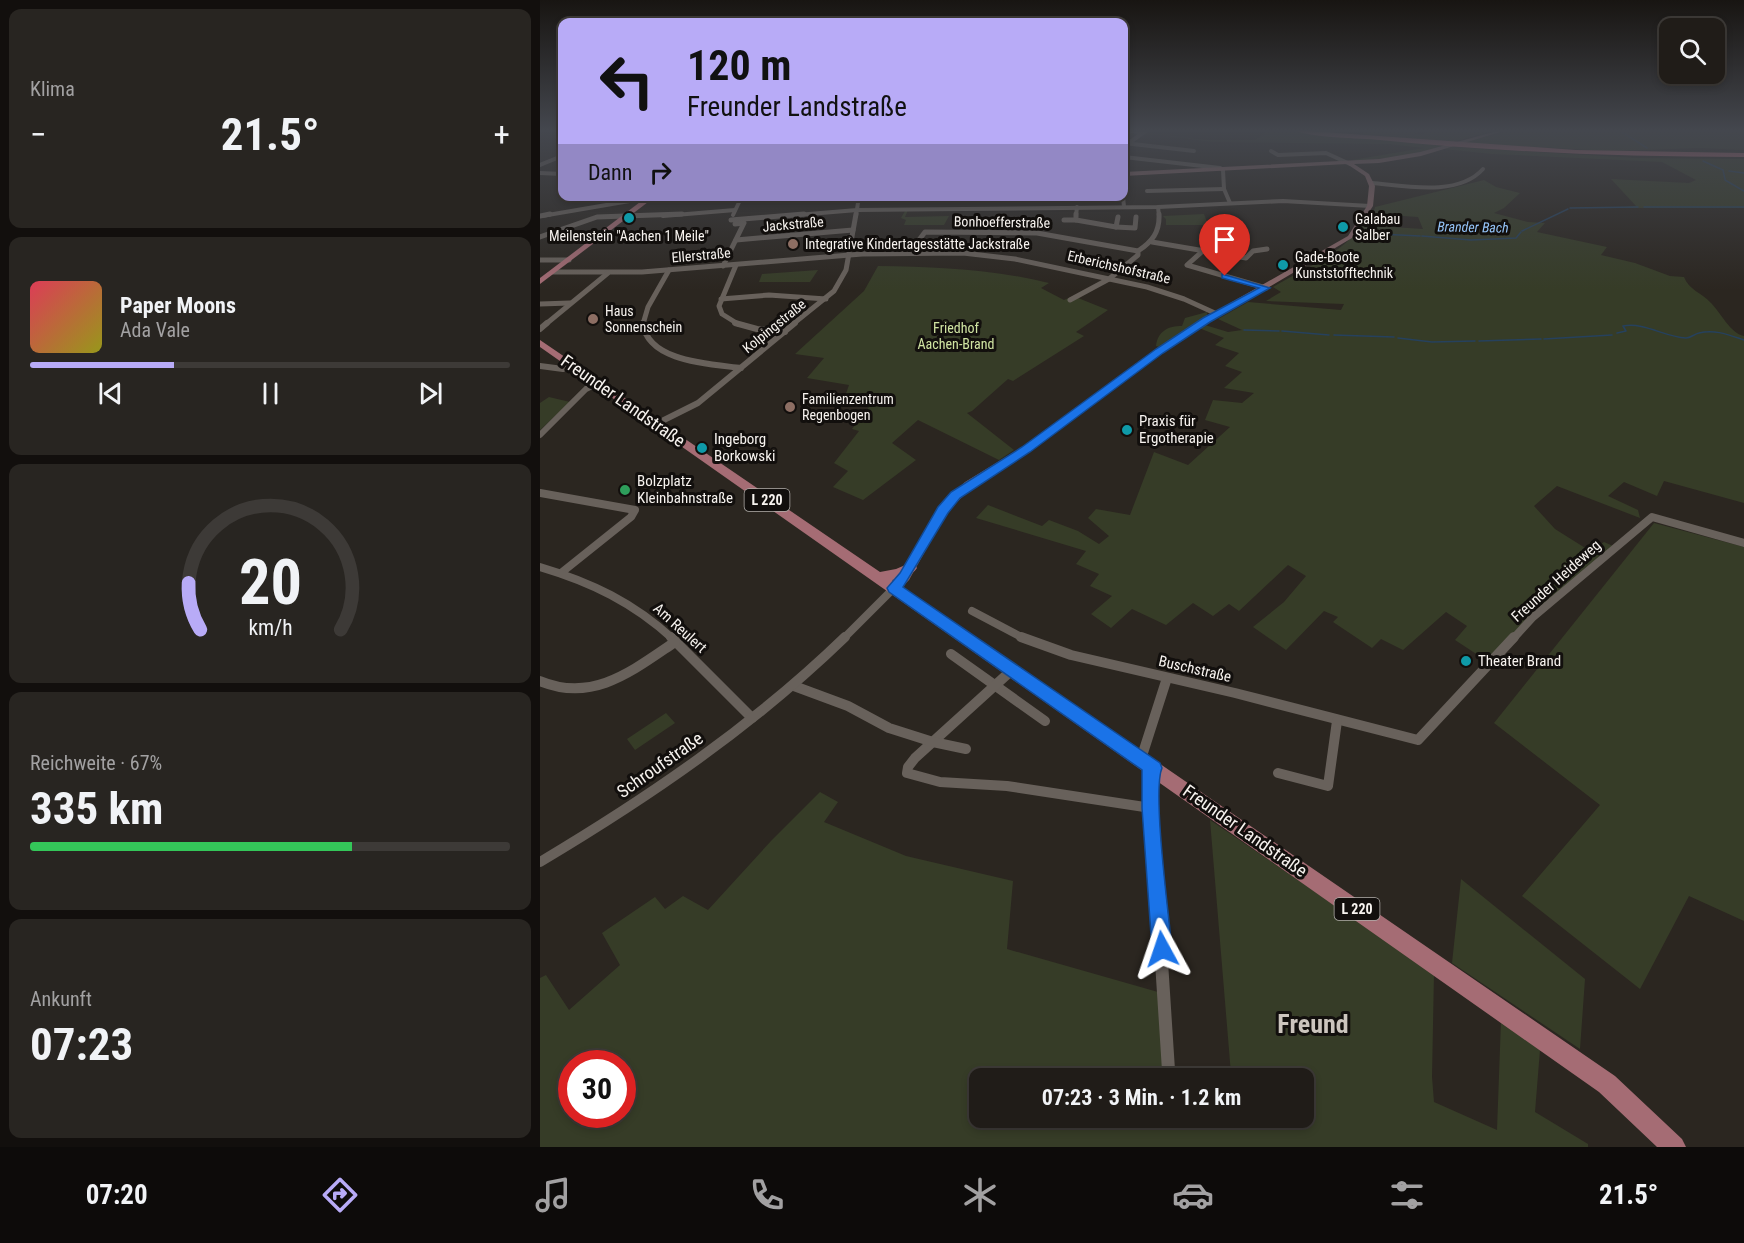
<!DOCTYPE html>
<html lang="de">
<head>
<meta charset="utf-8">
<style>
	body { margin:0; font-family:"Roboto Condensed",sans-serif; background:#282521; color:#f1f3f6; height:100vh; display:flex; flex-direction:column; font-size:22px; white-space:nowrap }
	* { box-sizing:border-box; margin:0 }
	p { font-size:20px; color:#a2a1a2 }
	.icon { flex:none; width:33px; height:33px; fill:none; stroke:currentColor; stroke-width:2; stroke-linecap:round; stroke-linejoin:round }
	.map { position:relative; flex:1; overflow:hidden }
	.drawer { display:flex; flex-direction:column; gap:9px; padding:9px; background:#120f0d; width:540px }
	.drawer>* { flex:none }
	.guide { position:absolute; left:18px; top:18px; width:570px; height:183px; border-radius:12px; box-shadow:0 3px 9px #0003,0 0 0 2px #3d3a37; background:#b8abf7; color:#111; overflow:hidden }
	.tools { position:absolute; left:1119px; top:18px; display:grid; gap:12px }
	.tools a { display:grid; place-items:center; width:66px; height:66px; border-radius:12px; background:#201c18; box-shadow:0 3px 9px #0003,0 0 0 2px #3d3a37; font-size:30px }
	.speed { position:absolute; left:18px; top:1050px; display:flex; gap:12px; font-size:30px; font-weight:700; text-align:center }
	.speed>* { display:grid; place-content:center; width:78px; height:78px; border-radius:50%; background:#201c18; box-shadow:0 3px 9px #0003,0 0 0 2px #3d3a37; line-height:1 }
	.speed .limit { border:9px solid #d22; background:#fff; color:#111 }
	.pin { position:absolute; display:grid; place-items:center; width:51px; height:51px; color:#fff; margin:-62px -26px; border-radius:50% 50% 50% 0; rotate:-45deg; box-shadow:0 0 6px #0007 }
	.pin .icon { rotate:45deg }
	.me { position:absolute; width:66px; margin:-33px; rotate:355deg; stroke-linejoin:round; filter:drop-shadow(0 0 4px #0008) }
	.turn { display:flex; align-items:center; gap:21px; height:126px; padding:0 30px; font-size:27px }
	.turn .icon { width:78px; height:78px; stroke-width:2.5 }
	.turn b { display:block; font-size:42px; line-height:51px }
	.then { display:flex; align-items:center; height:57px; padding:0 30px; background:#0003; gap:12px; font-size:22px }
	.big { font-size:45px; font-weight:700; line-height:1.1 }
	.drawer .widget { flex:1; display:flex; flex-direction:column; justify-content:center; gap:9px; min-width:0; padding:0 21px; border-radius:12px; background:#282521 }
	.drawer .dial { align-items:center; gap:0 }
	.dial svg { height:156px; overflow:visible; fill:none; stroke:#3d3a37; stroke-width:7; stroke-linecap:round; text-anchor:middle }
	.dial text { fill:#f1f3f6; stroke:none }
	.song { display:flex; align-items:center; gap:18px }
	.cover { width:72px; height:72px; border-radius:9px; background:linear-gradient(135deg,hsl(350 70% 55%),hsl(60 70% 35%)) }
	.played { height:6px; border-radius:3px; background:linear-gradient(90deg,#b8abf7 30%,#3d3a37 30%) }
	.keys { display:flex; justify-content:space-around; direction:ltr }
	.heat { display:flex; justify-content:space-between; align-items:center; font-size:33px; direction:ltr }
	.charge { height:9px; border-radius:4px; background:linear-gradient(90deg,#34c759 67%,#3d3a37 0) }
	.trip { position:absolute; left:429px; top:1068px; width:345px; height:60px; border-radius:12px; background:#201c18; box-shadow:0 3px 9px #0003,0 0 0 2px #3d3a37; font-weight:700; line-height:60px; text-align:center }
	.menu { display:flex; height:96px; justify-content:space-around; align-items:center; background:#0d0b0a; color:#a2a1a2 }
	.menu .icon { width:42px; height:42px }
	.menu .on { color:#b8abf7 }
	.menu b { font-size:27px; color:#f1f3f6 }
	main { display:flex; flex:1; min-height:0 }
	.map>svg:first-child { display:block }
	.green { fill:#363c27; fill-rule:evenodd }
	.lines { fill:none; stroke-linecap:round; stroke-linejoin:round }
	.stream { stroke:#26415d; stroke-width:1.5 }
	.street-far5 { stroke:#68615b; stroke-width:4 }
	.street-far4 { stroke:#68615b; stroke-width:5 }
	.street-far3 { stroke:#68615b; stroke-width:6 }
	.street-far2 { stroke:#68615b; stroke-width:8 }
	.street-far1 { stroke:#68615b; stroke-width:10 }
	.street { stroke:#68615b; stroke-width:13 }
	.secondary { fill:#876668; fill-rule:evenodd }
	.primary { fill:#a56c74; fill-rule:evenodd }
	.highway { fill:#ce7385; fill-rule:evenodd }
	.route { fill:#1a73e8; stroke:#114b97; stroke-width:1.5 }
	.culture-dot { fill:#0f9aa8; stroke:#120f0d; stroke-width:2 }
	.education-dot { fill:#8d6e63; stroke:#120f0d; stroke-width:2 }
	.leisure-dot { fill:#2e9e5b; stroke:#120f0d; stroke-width:2 }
	.labels { text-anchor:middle; stroke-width:6; stroke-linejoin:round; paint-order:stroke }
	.far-poi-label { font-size:14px; fill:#f7f3ef; stroke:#120f0d; text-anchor:start }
	.far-street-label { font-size:14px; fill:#f7f3ef; stroke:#120f0d }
	.far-water-label { font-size:14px; font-style:italic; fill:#94c3f7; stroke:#120f0d }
	.far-park-label { font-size:14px; fill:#d0e4a2; stroke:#120f0d }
	.shield { fill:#120f0d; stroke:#b2afab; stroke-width:1.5 }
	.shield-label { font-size:14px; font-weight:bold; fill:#f7f3ef }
	.poi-label { font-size:15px; fill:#f7f3ef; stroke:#120f0d; text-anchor:start }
	.street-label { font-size:15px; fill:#f7f3ef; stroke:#120f0d }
	.near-street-label { font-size:18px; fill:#f7f3ef; stroke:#120f0d }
	.near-district-label { font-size:26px; font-weight:bold; fill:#ccc5be; stroke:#120f0d }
</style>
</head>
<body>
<main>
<section class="drawer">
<div class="widget"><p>Klima</p>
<div class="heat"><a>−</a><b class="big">21.5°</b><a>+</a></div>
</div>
<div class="widget">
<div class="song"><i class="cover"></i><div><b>Paper Moons</b><p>Ada Vale</p></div></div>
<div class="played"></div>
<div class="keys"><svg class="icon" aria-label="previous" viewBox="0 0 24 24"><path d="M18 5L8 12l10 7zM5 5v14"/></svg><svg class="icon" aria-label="pause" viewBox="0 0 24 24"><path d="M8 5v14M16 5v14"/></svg><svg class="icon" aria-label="next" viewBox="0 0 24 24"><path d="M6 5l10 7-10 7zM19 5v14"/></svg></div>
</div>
<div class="widget dial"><svg viewBox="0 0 100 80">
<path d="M14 69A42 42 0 1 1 86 69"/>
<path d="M14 69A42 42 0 0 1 8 45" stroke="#b8abf7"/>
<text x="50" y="56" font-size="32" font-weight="700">20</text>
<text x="50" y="72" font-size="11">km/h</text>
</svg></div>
<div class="widget"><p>Reichweite · 67%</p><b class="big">335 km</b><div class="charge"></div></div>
<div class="widget"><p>Ankunft</p><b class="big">07:23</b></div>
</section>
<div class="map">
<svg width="1204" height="1147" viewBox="0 0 1204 1147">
	<rect width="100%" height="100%" fill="#2b2620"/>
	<g class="green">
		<path d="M584,130L665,140H715L726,132L710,130H748L903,146L865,156L819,161L812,160L884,148L849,144L672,142Z"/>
		<path d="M823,130H885L874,134L880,135L895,130H955L913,142L823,134Z"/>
		<path d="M971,130H1204V150L1161,148L1069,151L923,143Z"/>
		<path d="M912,147L1097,158L1204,159V208H1072L1096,206L1071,179L1149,183L1156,180L1122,162L952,154L904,149Z"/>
		<path d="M944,180L956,187L980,193L964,208L954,213L988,222L1005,223L997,232L1067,247L1061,255L1095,263L1130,276L1144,277C1149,290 1162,293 1171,303C1181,313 1190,333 1204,336V503L1124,481L1117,496L1084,482L1068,496L1098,510L1100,518L1017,486L994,506L1015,529L1050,551L1064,542L1073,546L950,663L915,640L927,626L906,612L863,650L841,639L832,648L793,622L798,617L784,611L746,650L713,627L744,602L766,576L748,565L699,611L689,604L673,616L653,603L626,625L592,609L571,628L551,614L572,596L550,586L559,574L536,564L546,551L436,518L448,505L502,526L509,520L538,531L559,544L569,536L548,518L556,509L590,515L614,452L648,465L690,427L665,420L673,400L702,403L714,393L684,388L702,372L685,366L699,353L675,345L684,338L659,328L665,325L688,332L702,330L678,319L708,302L801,310L804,304L726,301L741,292L733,287C763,269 802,254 822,225L883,229L878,217L833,214L835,207Z"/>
		<path d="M368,210L365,217L409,216L404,225H364L366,220L361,218L365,211Z"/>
		<path d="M664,214L668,225H626V219L623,216Z"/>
		<path d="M338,266C396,267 453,269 509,283L501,288L524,300L533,296L568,310L536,332L544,336L473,381L468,379L432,411L427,413L474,450L459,460L378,420L352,443L376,460L323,500L293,487L308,471L294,463L319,431L312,429L329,407L303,402L309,385L267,378L284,358L255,354L324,291Z"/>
		<path d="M278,270L270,282H219L222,274Z"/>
		<path d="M667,312V316L619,347L616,346C618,331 628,326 642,326L645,318Z"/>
		<path d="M9,397L30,402L0,430V403Z"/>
		<path d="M1114,523L1204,547V921L1149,896L1100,989L982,896L1060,805L954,723Z"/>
		<path d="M126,713L135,723L95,750L87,739Z"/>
		<path d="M280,792L298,802L284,822L366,856L473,881L467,949L618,992L634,1074H691L670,820L894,973L892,1077L894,1102L957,1130L961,1021L1000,1050L995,1112L1048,1144V1147H0V978L6,975L29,1010L80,965L62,933L115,897L125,909L143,896L168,910L231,841ZM32,1064H82V1114H32ZM440,1078H764V1118H440Z"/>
		<path d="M921,879L1045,979L1040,1049L912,963Z"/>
	</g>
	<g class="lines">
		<g class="stream">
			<path d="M1079,130L1107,148"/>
			<path d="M1163,161L1183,170L1185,179"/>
			<path d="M1189,171L1204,173"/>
			<path d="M1185,180L1204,191"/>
			<path d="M1104,207H1204"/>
			<path d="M1030,208L1098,207"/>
			<path d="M982,231L1028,209"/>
			<path d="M819,233L880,236"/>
			<path d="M882,236L931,240L976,238L981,232"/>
			<path d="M704,330L739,331"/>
			<path d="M742,331L789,335"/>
			<path d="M1077,333L1086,331L1083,326C1105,322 1124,337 1146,338C1151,338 1154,334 1159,333C1175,329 1189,335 1204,340"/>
			<path d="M794,335L854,337"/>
			<path d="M858,338L892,342L935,341"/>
			<path d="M1004,339L1072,335"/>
			<path d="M939,341L1001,339"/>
		</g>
		<g class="street-far5">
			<path d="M584,130L601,132"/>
			<path d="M584,143L654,151"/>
			<path d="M586,145L607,130"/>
			<path d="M731,151L738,155L786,153L810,164"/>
			<path d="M584,157L680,168L683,170L684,189L690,203"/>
			<path d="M0,165L22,156"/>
			<path d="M0,173L22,174"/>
			<path d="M832,183C865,186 918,197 943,169"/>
			<path d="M607,191L684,189"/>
			<path d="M583,196L584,207"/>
			<path d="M618,207L619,216"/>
			<path d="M193,215L202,196"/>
			<path d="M2,216L113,197"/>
			<path d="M123,216L195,210"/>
			<path d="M245,216L317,210L618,207L743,201L830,206"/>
			<path d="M316,216L319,196"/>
			<path d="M536,216L537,207"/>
		</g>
		<g class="street-far4">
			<path d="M536,214V220L576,227L578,217"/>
			<path d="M0,216L10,214"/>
			<path d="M191,220L264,214"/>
			<path d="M524,220H536"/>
			<path d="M576,227L595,228L596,217"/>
			<path d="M0,237L57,217L142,214"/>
			<path d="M196,240L313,230"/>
			<path d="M612,242L706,258L713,251L727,249"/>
			<path d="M665,249L647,265L726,288"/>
			<path d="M370,252L385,232L497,233L598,251"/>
			<path d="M0,260H29"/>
			<path d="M196,265L179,306L182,314L198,324"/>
			<path d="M183,266L204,223L195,224"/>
			<path d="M13,272H102L322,254L423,253L475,259L607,287L644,299L677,314"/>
			<path d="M181,299L229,295L286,299"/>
			<path d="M530,300L569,279L598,255V251C612,242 620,232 619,214"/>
			<path d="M0,304L30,303"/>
			<path d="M6,324L68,273"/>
			<path d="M103,324L108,307L129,270"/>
			<path d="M253,324L294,291L306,270L316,214"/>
		</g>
		<g class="street-far3">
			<path d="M103,323C107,362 171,364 201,368"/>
			<path d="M195,323L217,329L245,332"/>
			<path d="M0,329L7,323"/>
			<path d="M0,366L23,369L32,365"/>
			<path d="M116,424L158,403L255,323"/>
			<path d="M0,435L46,389L58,383"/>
		</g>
		<g class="street-far2">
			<path d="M0,493L95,510L91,517L21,573"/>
			<path d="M0,567C51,582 94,603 133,639"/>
			<path d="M432,611L485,639"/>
			<path d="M303,639L354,588"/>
			<path d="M973,639L992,618L1112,517L1204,543"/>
		</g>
		<g class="street-far1">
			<path d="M131,637L212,718"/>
			<path d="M481,637L531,655L695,693L878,740L974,637"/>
			<path d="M411,654L505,721"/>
			<path d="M472,670L375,758L368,767L367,773L400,782L467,786L611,808"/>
			<path d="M0,681C53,703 92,671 135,642"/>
			<path d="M254,686L308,706L349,728L393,742L426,749"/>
			<path d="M601,759L627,678"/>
			<path d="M614,768L610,773L616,863"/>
			<path d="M738,773L788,786L797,721"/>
			<path d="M0,862C109,797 213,726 305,637"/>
		</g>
		<path class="street" d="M615,861L629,1078"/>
		<g class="secondary">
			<path d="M961,130H967L881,156L839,163L814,164L829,174L835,186L833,206L812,238L670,322L622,353L489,452L433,486L407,512L369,580L358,591H350L348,588L361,574L399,507L425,482L481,448L616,349L664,318L808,236L827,206L829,186L825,176L807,164L584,176V172L839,159L880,152Z"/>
			<path d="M128,196L113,199L110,197V196Z"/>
		</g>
		<g class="primary">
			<path d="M108,196H116L0,284V278Z"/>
			<path d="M0,340L340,572L356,569L370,563L375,565L377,568C372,576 361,579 352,580L1075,1076L1142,1139L1146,1147H1117L1059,1092L0,347Z"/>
		</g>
		<path class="highway" d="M755,130L1036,150L1204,153V157C1082,157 961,152 840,140C821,138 770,138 755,130Z"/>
	</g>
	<linearGradient id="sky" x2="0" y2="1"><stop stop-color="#181512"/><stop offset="0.45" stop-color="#44474e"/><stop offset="1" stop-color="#44474e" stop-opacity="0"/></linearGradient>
	<rect width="1204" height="290" fill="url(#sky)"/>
	<path class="route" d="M682,274L730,288L670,322L623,353L490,452L420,498L408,513L363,587L620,763L622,768C612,791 629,916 632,949L629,957L622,960L615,957L612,949L602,808V770L349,592L347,588L360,573L398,507L411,492L482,447L616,349L663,318L719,288L682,278Z"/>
	<g class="culture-dot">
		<circle cx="89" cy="218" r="6"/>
		<circle cx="803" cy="227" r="6"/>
		<circle cx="743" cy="265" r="6"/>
		<circle cx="587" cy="430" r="6"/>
		<circle cx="162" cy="448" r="6"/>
		<circle cx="926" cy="661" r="6"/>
	</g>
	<g class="education-dot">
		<circle cx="253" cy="244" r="6"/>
		<circle cx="53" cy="319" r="6"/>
		<circle cx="250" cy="407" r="6"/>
	</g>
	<circle class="leisure-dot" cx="85" cy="490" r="6"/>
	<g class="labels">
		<g class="far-poi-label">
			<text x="815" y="224">Galabau<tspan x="815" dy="16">Salber</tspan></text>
			<text x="89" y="241" text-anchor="middle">Meilenstein "Aachen 1 Meile"</text>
			<text x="265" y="249">Integrative Kindertagesstätte Jackstraße</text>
			<text x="755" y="262">Gade-Boote<tspan x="755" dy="16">Kunststofftechnik</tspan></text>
			<text x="65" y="316">Haus<tspan x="65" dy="16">Sonnenschein</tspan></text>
			<text x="262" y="404">Familienzentrum<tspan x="262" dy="16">Regenbogen</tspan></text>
		</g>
		<g class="far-street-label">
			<text transform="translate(462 222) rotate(1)" y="5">Bonhoefferstraße</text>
			<text transform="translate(253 224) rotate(-5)" y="5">Jackstraße</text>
			<text transform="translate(161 255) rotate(-5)" y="5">Ellerstraße</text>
			<text transform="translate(579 267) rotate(13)" y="5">Erberichshofstraße</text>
			<text transform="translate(234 326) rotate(-39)" y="5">Kolpingstraße</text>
		</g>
		<g class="far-water-label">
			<text transform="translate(933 227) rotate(1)" y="5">Brander Bach</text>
		</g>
		<g class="far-park-label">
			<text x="416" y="333">Friedhof<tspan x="416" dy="16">Aachen-Brand</tspan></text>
		</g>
		<g class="shield">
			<rect x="204.5" y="489" width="45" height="22" rx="4.5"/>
			<rect x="794.5" y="898" width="45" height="22" rx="4.5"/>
		</g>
		<g class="shield-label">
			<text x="227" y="505">L 220</text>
			<text x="817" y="914">L 220</text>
		</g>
		<g class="poi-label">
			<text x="599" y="426">Praxis für<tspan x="599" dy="17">Ergotherapie</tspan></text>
			<text x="174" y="444">Ingeborg<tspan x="174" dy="17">Borkowski</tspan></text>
			<text x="97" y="486">Bolzplatz<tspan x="97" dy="17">Kleinbahnstraße</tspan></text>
			<text x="938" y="666">Theater Brand</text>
		</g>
		<g class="street-label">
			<text transform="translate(1016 581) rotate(-42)" y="5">Freunder Heideweg</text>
			<text transform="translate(140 628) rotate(42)" y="5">Am Reulert</text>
			<text transform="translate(655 669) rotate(13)" y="5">Buschstraße</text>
		</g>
		<g class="near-street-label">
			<text transform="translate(83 401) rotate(35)" y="6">Freunder Landstraße</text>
			<text transform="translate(120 765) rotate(-35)" y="6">Schroufstraße</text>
			<text transform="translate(705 831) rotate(35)" y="6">Freunder Landstraße</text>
		</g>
		<g class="near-district-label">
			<text x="773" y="1033">Freund</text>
		</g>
	</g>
</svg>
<div class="tools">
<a><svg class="icon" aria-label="search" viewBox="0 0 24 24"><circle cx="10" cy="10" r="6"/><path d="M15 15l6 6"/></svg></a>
</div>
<div class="speed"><div class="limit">30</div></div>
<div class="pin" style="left:685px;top:276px;background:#d93025"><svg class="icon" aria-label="arrive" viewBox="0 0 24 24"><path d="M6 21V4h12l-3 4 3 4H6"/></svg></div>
<svg class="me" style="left:622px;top:949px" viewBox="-20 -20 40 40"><path d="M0-17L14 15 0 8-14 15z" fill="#1a73e8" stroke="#fff" stroke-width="4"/></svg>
<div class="trip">07:23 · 3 Min. · 1.2 km</div>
<div class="guide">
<div class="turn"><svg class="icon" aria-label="left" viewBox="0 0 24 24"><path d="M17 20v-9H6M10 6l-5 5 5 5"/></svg><div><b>120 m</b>Freunder Landstraße</div></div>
<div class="then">Dann<svg class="icon" aria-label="right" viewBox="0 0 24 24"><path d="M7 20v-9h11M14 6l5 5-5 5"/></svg></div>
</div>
</div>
</main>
<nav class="menu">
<b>07:20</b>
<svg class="icon on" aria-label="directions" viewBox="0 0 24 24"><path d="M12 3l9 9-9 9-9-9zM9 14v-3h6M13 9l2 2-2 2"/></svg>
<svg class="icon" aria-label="music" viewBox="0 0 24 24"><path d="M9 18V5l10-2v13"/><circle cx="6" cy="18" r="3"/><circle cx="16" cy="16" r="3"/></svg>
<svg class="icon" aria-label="phone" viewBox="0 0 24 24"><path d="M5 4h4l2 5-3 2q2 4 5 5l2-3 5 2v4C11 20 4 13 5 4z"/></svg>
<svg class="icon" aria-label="climate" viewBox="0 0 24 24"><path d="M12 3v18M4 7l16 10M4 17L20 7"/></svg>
<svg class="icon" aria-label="car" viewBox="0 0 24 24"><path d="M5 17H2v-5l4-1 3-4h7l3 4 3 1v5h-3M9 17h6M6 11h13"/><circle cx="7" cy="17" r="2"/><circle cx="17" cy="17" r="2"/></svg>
<svg class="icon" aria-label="filters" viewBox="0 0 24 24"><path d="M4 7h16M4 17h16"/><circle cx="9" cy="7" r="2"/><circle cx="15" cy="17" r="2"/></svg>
<b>21.5°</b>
</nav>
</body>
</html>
